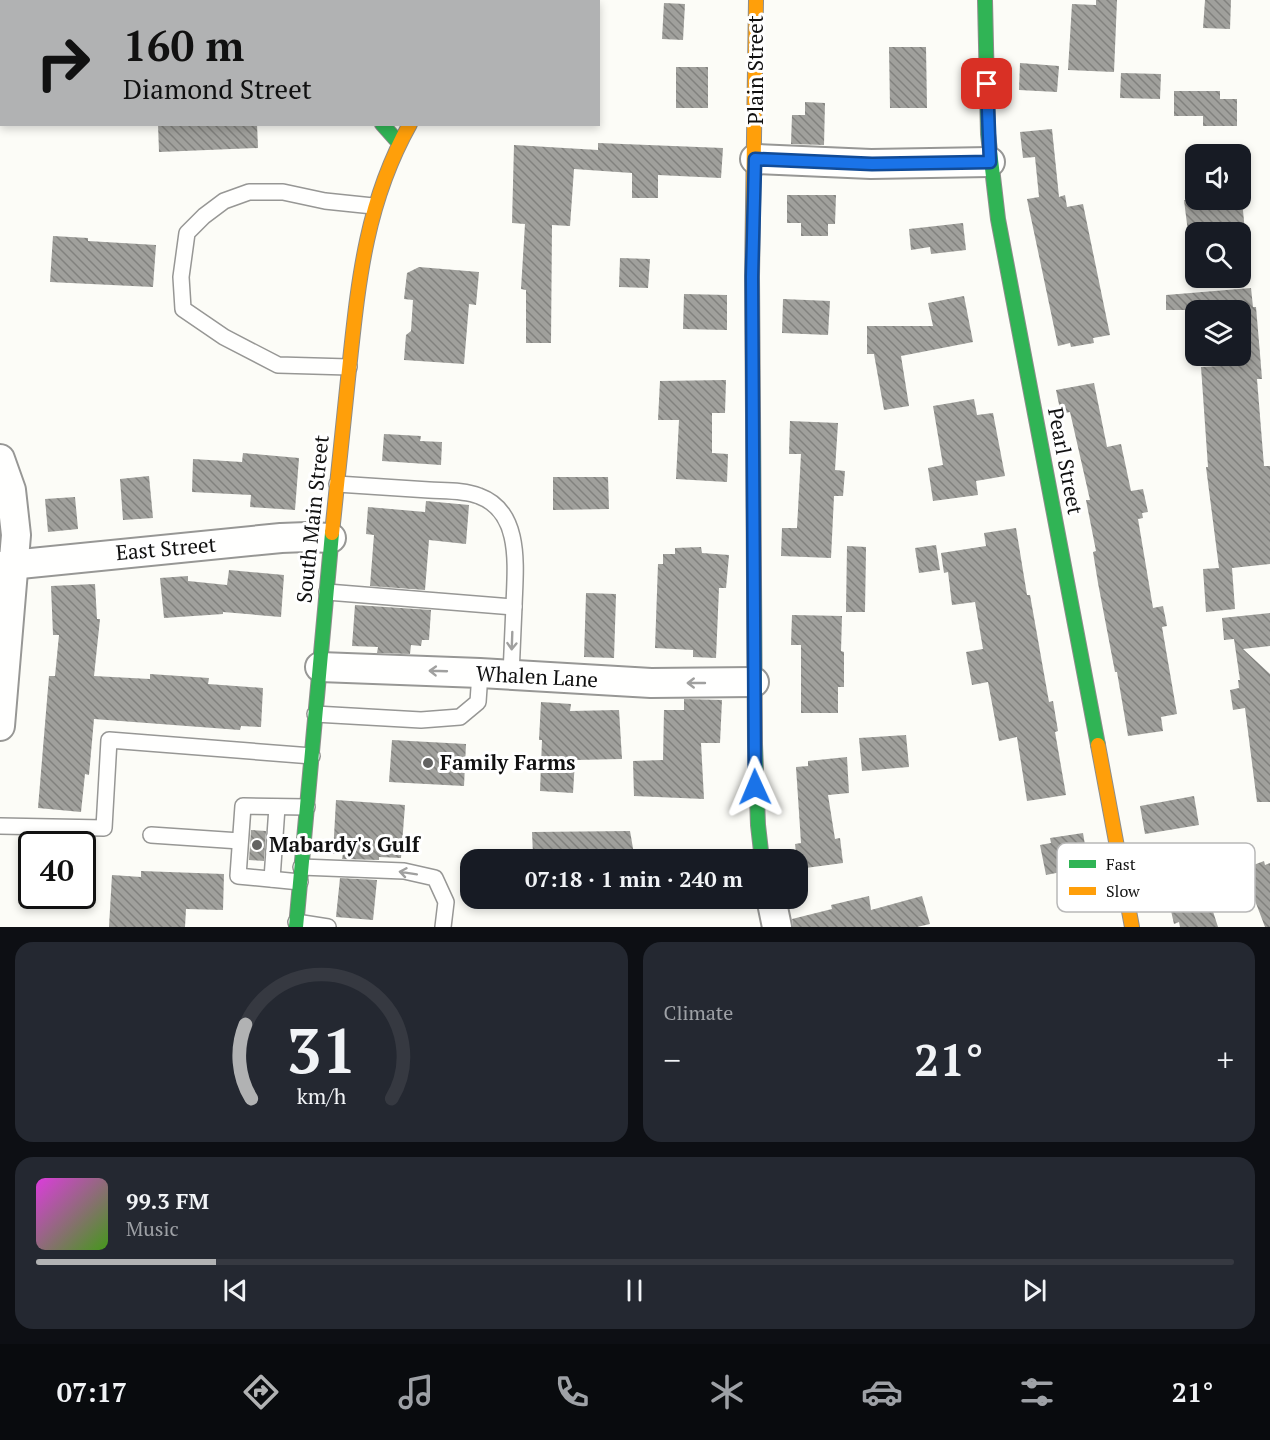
<!DOCTYPE html>
<html lang="en">
<head>
<meta charset="utf-8">
<style>
	body { margin:0; font-family:"PT Serif",serif; background:#242831; color:#f1f3f6; height:100vh; display:flex; flex-direction:column; font-size:22px; white-space:nowrap }
	* { box-sizing:border-box; margin:0 }
	p { font-size:20px; color:#9ea1a6 }
	.icon { flex:none; width:33px; height:33px; fill:none; stroke:currentColor; stroke-width:2; stroke-linecap:round; stroke-linejoin:round }
	.map { position:relative; height:927px; overflow:hidden }
	.sheet { display:flex; flex-direction:column; gap:15px; padding:15px; background:#0d0f14; flex:1 }
	.sheet>* { flex:none }
	.top-card { position:absolute; left:0px; top:0px; width:600px; height:126px; box-shadow:0 3px 9px #0003; background:#b1b2b3; color:#111; overflow:hidden }
	.tools { position:absolute; left:1185px; top:144px; display:grid; gap:12px }
	.tools a { display:grid; place-items:center; width:66px; height:66px; border-radius:12px; background:#171b24; box-shadow:0 3px 9px #0003; font-size:30px }
	.speed { position:absolute; left:18px; top:831px; display:flex; gap:12px; font-size:30px; font-weight:700; text-align:center }
	.speed>* { display:grid; place-content:center; width:78px; height:78px; border-radius:50%; background:#171b24; box-shadow:0 3px 9px #0003; line-height:1 }
	.speed .limit { border:3px solid #111; border-radius:9px; background:#fff; color:#111 }
	.pin { position:absolute; display:grid; place-items:center; width:51px; height:51px; color:#fff; margin:-26px; border-radius:12px; box-shadow:0 3px 9px #0006 }
	.me { position:absolute; width:66px; margin:-33px; rotate:359deg; stroke-linejoin:round; filter:drop-shadow(0 0 4px #0008) }
	.turn { display:flex; align-items:center; gap:21px; height:126px; padding:0 24px; font-size:27px }
	.turn .icon { width:78px; height:78px; stroke-width:2.5 }
	.turn b { display:block; font-size:42px; line-height:51px }
	.big { font-size:45px; font-weight:700; line-height:1.1 }
	.sheet .widget { flex:1; display:flex; flex-direction:column; justify-content:center; gap:9px; min-width:0; padding:0 21px; border-radius:18px; background:#242831 }
	.sheet .dial { align-items:center; gap:0 }
	.dial svg { height:156px; overflow:visible; fill:none; stroke:#363941; stroke-width:7; stroke-linecap:round; text-anchor:middle }
	.dial text { fill:#f1f3f6; stroke:none }
	.song { display:flex; align-items:center; gap:18px }
	.cover { width:72px; height:72px; border-radius:9px; background:linear-gradient(135deg,hsl(300 70% 55%),hsl(100 70% 35%)) }
	.played { height:6px; border-radius:3px; background:linear-gradient(90deg,#b1b2b3 15%,#363941 15%) }
	.keys { display:flex; justify-content:space-around; direction:ltr }
	.heat { display:flex; justify-content:space-between; align-items:center; font-size:33px; direction:ltr }
	.sheet .tiles { flex:1; display:grid; gap:15px; grid-template-columns:1fr 1fr }
	.widget:last-child { grid-column:span 2 }
	.trip { position:absolute; left:460px; top:849px; width:348px; height:60px; border-radius:18px; background:#171b24; box-shadow:0 3px 9px #0003; font-weight:700; line-height:60px; text-align:center }
	.tab-bar { display:flex; height:96px; justify-content:space-around; align-items:center; background:#090b0e; color:#9ea1a6 }
	.tab-bar .icon { width:42px; height:42px }
	.tab-bar .selected { color:#b1b2b3 }
	.tab-bar b { font-size:27px; color:#f1f3f6 }
	.map>svg:first-child { display:block }
	.building { fill:url(#building-back-hatch) }
	.lines { fill:none; stroke-linecap:round; stroke-linejoin:round }
	.lane-casing { stroke:#979795; stroke-width:18 }
	.street-casing { stroke:#979795; stroke-width:32 }
	.fast-casing { stroke:#8d8d8b; stroke-width:16 }
	.slow-casing { stroke:#8d8d8b; stroke-width:16 }
	.lane { stroke:#fffffe; stroke-width:15 }
	.street { stroke:#fffffe; stroke-width:28 }
	.fast { stroke:#30b455; stroke-width:14 }
	.slow { stroke:#ff9f0a; stroke-width:14 }
	.oneway { stroke:#a0a09f }
	.route-casing { stroke:#114b97; stroke-width:15 }
	.route { stroke:#1a73e8; stroke-width:10 }
	.poi-dot { fill:#636362; stroke:#fff; stroke-width:2 }
	.labels { text-anchor:middle; stroke-width:6; stroke-linejoin:round; paint-order:stroke }
	.street-label { font-size:21px; fill:#111; stroke:#fff }
	.poi-label { font-size:21px; font-weight:bold; fill:#111; stroke:#fff; text-anchor:start }
	.key { fill:#fff; stroke:#b8b8b8; stroke-width:1.5 }
	.key-label { font-size:16px; fill:#111 }
</style>
</head>
<body>
<div class="map">
<svg width="1270" height="927" viewBox="0 0 1270 927">
	<defs>
		<pattern id="building-back-hatch" width="6" height="6" patternUnits="userSpaceOnUse" patternTransform="scale(1.5)"><rect width="6" height="6" fill="#a0a09c"/><path d="M-1 5l2 2M0 0l6 6M5-1l2 2" fill="none" stroke="#81817e"/></pattern>
	</defs>
	<rect width="100%" height="100%" fill="#fcfcf7"/>
	<g class="building">
		<path d="M1096,0H1117L1114,72L1068,70L1072,4L1096,5Z"/>
		<path d="M1205,0H1231L1230,29L1203,28Z"/>
		<path d="M664,3L685,4L683,40L662,39Z"/>
		<path d="M889,47H926L927,108H890Z"/>
		<path d="M1020,63L1059,66L1057,92L1019,90Z"/>
		<rect x="676" y="67" width="32" height="41"/>
		<path d="M1121,73L1161,74L1160,99L1120,98Z"/>
		<path d="M1174,91H1220V99H1237V126H1203V116H1174Z"/>
		<path d="M805,102L825,103L824,145L791,144L792,115H805Z"/>
		<path d="M158,124H257L258,148L159,152Z"/>
		<path d="M1052,129L1059,197L1065,195L1067,207L1083,204L1110,335L1093,338L1094,343L1071,347L1070,343L1058,346L1027,199L1039,197L1035,157L1023,158L1020,132Z"/>
		<path d="M598,143L723,148L721,178L658,175V198H632V173L574,169L570,226L552,225L551,343H526V290L521,289L525,224L512,223L514,145L598,150Z"/>
		<path d="M787,195H836L835,224H828V236H801V223H787Z"/>
		<path d="M1184,200H1242L1245,232H1188Z"/>
		<path d="M963,223L966,250L931,254L930,247L911,250L909,229Z"/>
		<path d="M53,236L88,238V241L156,245L153,287L50,282Z"/>
		<path d="M620,258L650,259L648,288L619,287Z"/>
		<path d="M419,267L479,272L476,305L469,304L464,364L404,360L406,335L411,331L413,300L404,299L407,273Z"/>
		<path d="M1251,288L1253,307H1256L1260,354L1262,379H1257L1264,466H1270V564L1232,568L1235,609L1206,612L1203,569L1219,568L1206,467H1208L1201,367L1219,366L1218,359L1240,356V310H1166V295Z"/>
		<path d="M684,294L727,295V330L683,329Z"/>
		<path d="M964,296L973,342L901,356L909,406L884,410L874,354H867V326H933L928,303Z"/>
		<path d="M783,299L830,301L828,335L782,333Z"/>
		<path d="M726,380L725,413H712V453L728,454L727,482L676,479L679,420H658L660,381Z"/>
		<path d="M1094,383L1107,447L1121,444L1131,491L1143,489L1148,512L1142,513L1143,518L1138,519L1153,608L1163,606L1167,626L1162,627L1177,714L1161,717L1163,731L1128,736L1117,672H1115L1098,583L1093,552L1096,551L1086,500H1090L1070,412L1061,414L1056,390Z"/>
		<path d="M974,399L977,415L993,413L1005,476L976,481L978,495L933,501L928,468L943,465L933,406Z"/>
		<path d="M790,421L838,423L835,470L845,471L843,496H834L831,558L781,556L782,528H797L801,454H789Z"/>
		<path d="M384,434L421,436L420,441L442,442L441,465L382,461Z"/>
		<path d="M243,453L299,458L295,510L250,507L251,495L192,492L193,459L242,462Z"/>
		<path d="M149,476L153,518L123,520L120,479Z"/>
		<path d="M553,477H608L609,509L553,510Z"/>
		<path d="M75,497L78,529L48,532L45,499Z"/>
		<path d="M426,501L469,505L466,544L429,540L425,590L370,586L374,535L366,534L368,507L425,512Z"/>
		<path d="M1016,528L1027,595H1030L1049,702L1053,701L1058,731L1055,732L1066,795L1027,801L1017,737L999,741L988,682L972,685L966,652L983,649L975,602L952,605L948,572L944,573L941,553L986,546L984,533Z"/>
		<path d="M936,545L940,570L919,573L915,548Z"/>
		<path d="M847,546L866,547L865,612H846Z"/>
		<path d="M701,547L702,553L729,555L726,588H719L716,658L693,657V650L655,648L658,564H663V554H675V548Z"/>
		<path d="M229,570L284,575L281,617L223,612V614L164,618L160,578L188,576V581L227,585Z"/>
		<path d="M95,584L97,619H100L94,676L150,679V674L209,678L208,684L263,688L261,727L241,726L240,730L94,719L89,775L85,774L81,812L38,808L49,676H55L59,635H53L51,586Z"/>
		<path d="M586,593L616,594L614,658L584,657Z"/>
		<path d="M355,605L431,610L429,640H422L421,646L411,645L410,654L377,653L378,647L352,646Z"/>
		<path d="M1270,613V646L1243,649L1270,674V802H1257L1245,708L1233,710L1230,690L1239,688L1238,680H1240L1234,639L1224,640L1222,618Z"/>
		<path d="M792,615L842,616L841,651L844,652V687H838V713H801V645H791Z"/>
		<path d="M684,699L722,700L720,743H701L704,799L634,796L633,761L663,760L664,710H684Z"/>
		<path d="M541,702L571,704L570,711L619,710L622,759L575,760L573,793L540,791L542,740H539Z"/>
		<path d="M906,735L909,767L862,771L859,738Z"/>
		<path d="M392,740L466,744L464,786L389,782Z"/>
		<path d="M847,757L849,793L828,795L835,839L840,838L843,863L798,869L795,844L801,843L796,767L808,766V761Z"/>
		<path d="M1194,796L1199,825L1145,834L1140,806Z"/>
		<path d="M336,800L405,805L401,858L379,857V860L342,859L343,854H333Z"/>
		<path d="M251,830L266,831L264,861L249,860Z"/>
		<path d="M630,831L635,860H614L613,854L533,855L532,832Z"/>
		<path d="M1083,833L1088,863L1071,866V870L1046,875L1040,845L1051,843L1050,838Z"/>
		<path d="M1264,861L1265,865L1270,863V927H1265L1243,869Z"/>
		<path d="M141,871L224,874L223,910L186,909L185,927H109L112,875L141,877Z"/>
		<path d="M1194,873L1202,898L1208,896L1218,927H1180L1179,922L1174,924L1164,880Z"/>
		<path d="M340,878L377,880L373,920L336,917Z"/>
		<path d="M869,896L871,910L922,896L930,924L917,927H793L792,919L832,909L831,905Z"/>
	</g>
	<g class="lines">
		<defs>
			<g id="lane">
				<path d="M81,0L82,2"/>
				<path d="M283,0V2"/>
				<path d="M349,367L278,365L224,337L183,309L181,277L187,233L204,216L224,201L249,192H283L325,201L373,206"/>
				<path d="M337,484C368,486 398,488 429,490C445,491 464,490 479,496C523,512 515,569 514,606C513,629 512,652 511,675"/>
				<path d="M327,592L514,607"/>
				<path d="M315,714L421,720L460,717L478,702L480,673"/>
				<path d="M0,826L104,828L109,740L312,756"/>
				<path d="M151,835L240,841"/>
				<path d="M301,867L404,871L435,878L446,902L443,927"/>
				<path d="M272,879L277,807"/>
				<path d="M300,882L238,876L243,806L307,807"/>
				<path d="M296,922L328,927"/>
			</g>
			<g id="street">
				<path d="M755,159L871,164L990,162"/>
				<path d="M0,459L11,490L16,535L0,726"/>
				<path d="M0,566L281,538L307,537L331,538"/>
				<path d="M320,667L480,673L651,683L754,682"/>
				<path d="M771,898L777,927"/>
			</g>
			<g id="fast">
				<path d="M360,0V2"/>
				<path d="M985,0L988,134L998,219L1098,745"/>
				<path d="M506,2L507,0"/>
				<path d="M382,124L398,142"/>
				<path d="M753,415L755,744L758,825L762,860"/>
				<path d="M296,927L332,533"/>
			</g>
			<g id="slow">
				<path d="M753,415L752,277L756,0"/>
				<path d="M332,533C337,482 343,430 348,379C358,287 364,206 410,124"/>
				<path d="M1098,745L1132,927"/>
			</g>
		</defs>
		<use href="#lane" class="lane-casing"/>
		<use href="#street" class="street-casing"/>
		<use href="#fast" class="fast-casing"/>
		<use href="#slow" class="slow-casing"/>
		<use href="#lane" class="lane"/>
		<use href="#street" class="street"/>
		<use href="#fast" class="fast"/>
		<use href="#slow" class="slow"/>
	</g>
	<defs><path id="oneway-shaft" d="M-6 0H5M1.5-3L5.5 0L1.5 3" fill="none" stroke-width="1.6" stroke-linecap="round" stroke-linejoin="round" transform="scale(1.5)"/></defs>
	<g class="oneway">
		<use href="#oneway-shaft" transform="translate(512 641) rotate(92)"/>
		<use href="#oneway-shaft" transform="translate(438 671) rotate(-178)"/>
		<use href="#oneway-shaft" transform="translate(696 683) rotate(180)"/>
		<use href="#oneway-shaft" transform="translate(408 873) rotate(-171)"/>
	</g>
	<g class="lines">
		<defs>
			<path id="route" d="M755,787L752,277L755,159L872,164L990,162L987,84"/>
		</defs>
		<use href="#route" class="route-casing"/>
		<use href="#route" class="route"/>
	</g>
	<g class="poi-dot">
		<circle cx="428" cy="763" r="6"/>
		<circle cx="257" cy="845" r="6"/>
	</g>
	<g class="labels">
		<g class="street-label">
			<text transform="translate(756 70) rotate(-90)" y="7">Plain Street</text>
			<text transform="translate(1065 461) rotate(79)" y="7">Pearl Street</text>
			<text transform="translate(313 519) rotate(-84)" y="7">South Main Street</text>
			<text transform="translate(166 549) rotate(-5)" y="7">East Street</text>
			<text transform="translate(537 677) rotate(3)" y="7">Whalen Lane</text>
		</g>
		<g class="poi-label">
			<text x="440" y="770">Family Farms</text>
			<text x="269" y="852">Mabardy's Gulf</text>
		</g>
	</g>
	<rect x="1057" y="843" width="198" height="69" rx="9" class="key"/>
	<rect x="1069" y="860" width="27" height="8" fill="#30b455"/>
	<rect x="1069" y="887" width="27" height="8" fill="#ff9f0a"/>
	<g class="key-label">
		<text x="1106" y="870">Fast</text>
		<text x="1106" y="897">Slow</text>
	</g>
</svg>
<div class="tools">
<a><svg class="icon" aria-label="sound" viewBox="0 0 24 24"><path d="M4 9h4l5-4v14l-5-4H4zM17 9q2 3 0 6"/></svg></a>
<a><svg class="icon" aria-label="search" viewBox="0 0 24 24"><circle cx="10" cy="10" r="6"/><path d="M15 15l6 6"/></svg></a>
<a><svg class="icon" aria-label="layers" viewBox="0 0 24 24"><path d="M12 4l9 5-9 5-9-5zM3 14l9 5 9-5"/></svg></a>
</div>
<div class="speed"><div class="limit">40</div></div>
<div class="pin" style="left:987px;top:84px;background:#d93025"><svg class="icon" aria-label="arrive" viewBox="0 0 24 24"><path d="M6 21V4h12l-3 4 3 4H6"/></svg></div>
<svg class="me" style="left:755px;top:787px" viewBox="-20 -20 40 40"><path d="M0-17L14 15 0 8-14 15z" fill="#1a73e8" stroke="#fff" stroke-width="4"/></svg>
<div class="trip">07:18 · 1 min · 240 m</div>
<div class="top-card">
<div class="turn"><svg class="icon" aria-label="right" viewBox="0 0 24 24"><path d="M7 20v-9h11M14 6l5 5-5 5"/></svg><div><b>160 m</b>Diamond Street</div></div>
</div>
</div>
<section class="sheet">
<div class="tiles">
<div class="widget dial"><svg viewBox="0 0 100 80">
<path d="M14 69A42 42 0 1 1 86 69"/>
<path d="M14 69A42 42 0 0 1 11 31" stroke="#b1b2b3"/>
<text x="50" y="56" font-size="32" font-weight="700">31</text>
<text x="50" y="72" font-size="11">km/h</text>
</svg></div>
<div class="widget"><p>Climate</p>
<div class="heat"><a>−</a><b class="big">21°</b><a>+</a></div>
</div>
<div class="widget">
<div class="song"><i class="cover"></i><div><b>99.3 FM</b><p>Music</p></div></div>
<div class="played"></div>
<div class="keys"><svg class="icon" aria-label="previous" viewBox="0 0 24 24"><path d="M18 5L8 12l10 7zM5 5v14"/></svg><svg class="icon" aria-label="pause" viewBox="0 0 24 24"><path d="M8 5v14M16 5v14"/></svg><svg class="icon" aria-label="next" viewBox="0 0 24 24"><path d="M6 5l10 7-10 7zM19 5v14"/></svg></div>
</div>
</div>
</section>
<nav class="tab-bar">
<b>07:17</b>
<svg class="icon selected" aria-label="directions" viewBox="0 0 24 24"><path d="M12 3l9 9-9 9-9-9zM9 14v-3h6M13 9l2 2-2 2"/></svg>
<svg class="icon" aria-label="music" viewBox="0 0 24 24"><path d="M9 18V5l10-2v13"/><circle cx="6" cy="18" r="3"/><circle cx="16" cy="16" r="3"/></svg>
<svg class="icon" aria-label="phone" viewBox="0 0 24 24"><path d="M5 4h4l2 5-3 2q2 4 5 5l2-3 5 2v4C11 20 4 13 5 4z"/></svg>
<svg class="icon" aria-label="climate" viewBox="0 0 24 24"><path d="M12 3v18M4 7l16 10M4 17L20 7"/></svg>
<svg class="icon" aria-label="car" viewBox="0 0 24 24"><path d="M5 17H2v-5l4-1 3-4h7l3 4 3 1v5h-3M9 17h6M6 11h13"/><circle cx="7" cy="17" r="2"/><circle cx="17" cy="17" r="2"/></svg>
<svg class="icon" aria-label="filters" viewBox="0 0 24 24"><path d="M4 7h16M4 17h16"/><circle cx="9" cy="7" r="2"/><circle cx="15" cy="17" r="2"/></svg>
<b>21°</b>
</nav>
</body>
</html>
